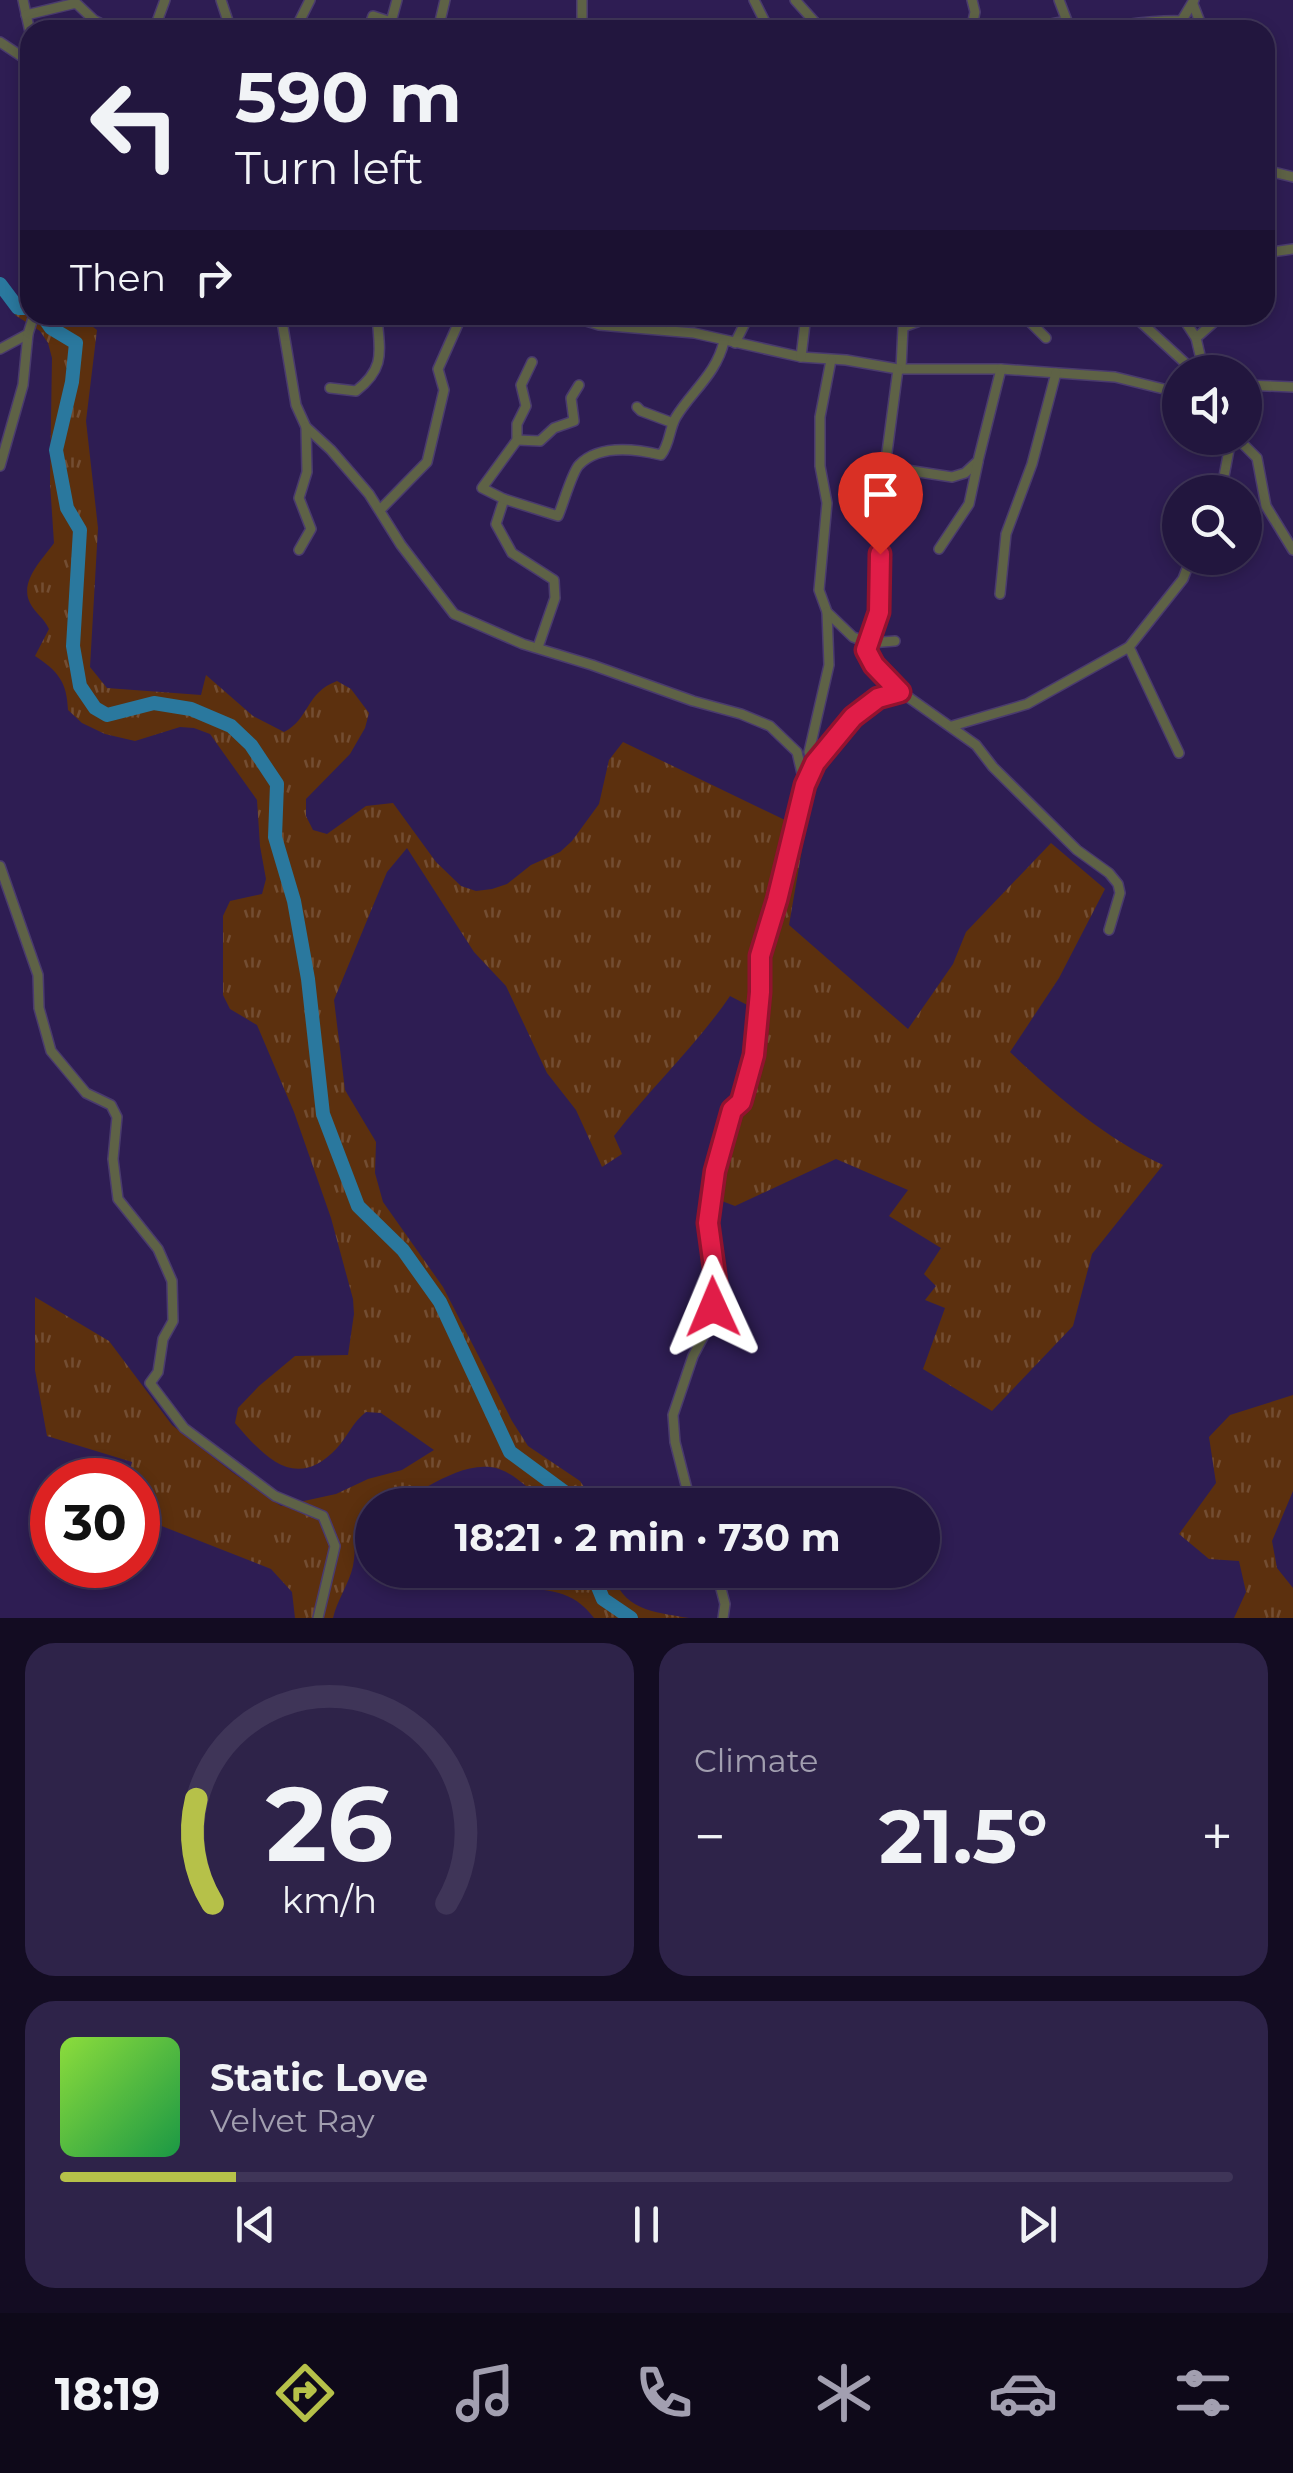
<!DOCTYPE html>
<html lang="en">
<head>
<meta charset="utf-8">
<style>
	body { margin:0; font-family:Montserrat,sans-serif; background:#2e2349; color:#f1f3f6; height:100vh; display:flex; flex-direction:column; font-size:38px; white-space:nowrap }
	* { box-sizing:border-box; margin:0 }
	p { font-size:32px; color:#a29fb0 }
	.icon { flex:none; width:55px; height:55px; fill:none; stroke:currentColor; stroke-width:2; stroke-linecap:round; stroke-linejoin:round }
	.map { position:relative; height:1618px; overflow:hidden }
	.drawer { display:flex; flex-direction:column; gap:25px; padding:25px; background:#130c22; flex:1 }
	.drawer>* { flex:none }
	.guide { position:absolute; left:20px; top:20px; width:1255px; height:305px; border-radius:30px; box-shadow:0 5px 15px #0003,0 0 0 2px #3f3558; background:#22163e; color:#f1f3f6; overflow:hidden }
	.fabs { position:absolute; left:1162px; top:355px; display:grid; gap:20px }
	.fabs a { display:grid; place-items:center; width:100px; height:100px; border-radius:50%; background:#22163e; box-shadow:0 5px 15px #0003,0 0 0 2px #3f3558; font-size:50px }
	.speed { position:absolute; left:30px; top:1458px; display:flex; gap:20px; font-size:50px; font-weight:700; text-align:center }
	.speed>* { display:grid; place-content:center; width:130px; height:130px; border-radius:50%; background:#22163e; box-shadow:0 5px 15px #0003,0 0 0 2px #3f3558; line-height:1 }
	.speed .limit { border:15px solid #d22; background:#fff; color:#111 }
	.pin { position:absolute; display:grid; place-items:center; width:85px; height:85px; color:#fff; margin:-102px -42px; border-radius:50% 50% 50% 0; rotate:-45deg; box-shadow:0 0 10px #0007 }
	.pin .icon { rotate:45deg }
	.me { position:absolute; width:110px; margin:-55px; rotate:359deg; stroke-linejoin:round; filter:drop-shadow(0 0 8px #0008) }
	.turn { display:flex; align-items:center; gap:35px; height:210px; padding:0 50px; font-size:45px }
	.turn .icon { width:130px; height:130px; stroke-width:2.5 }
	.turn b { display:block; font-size:70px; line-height:85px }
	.then { display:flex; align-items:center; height:95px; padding:0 50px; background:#0003; gap:20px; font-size:38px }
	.big { font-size:75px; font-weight:700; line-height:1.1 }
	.drawer .tile { flex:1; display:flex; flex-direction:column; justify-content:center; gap:15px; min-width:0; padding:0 35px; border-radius:30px; background:#2e2349 }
	.drawer .dial { align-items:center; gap:0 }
	.dial svg { height:260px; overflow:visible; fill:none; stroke:#3f3558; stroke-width:7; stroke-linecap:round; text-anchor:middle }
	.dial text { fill:#f1f3f6; stroke:none }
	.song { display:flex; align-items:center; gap:30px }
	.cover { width:120px; height:120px; border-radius:15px; background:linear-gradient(135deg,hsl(90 70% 55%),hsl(140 70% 35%)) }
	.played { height:10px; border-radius:5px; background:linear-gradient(90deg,#b6c149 15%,#3f3558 15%) }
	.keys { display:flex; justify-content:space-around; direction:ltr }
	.heat { display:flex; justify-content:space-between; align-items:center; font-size:55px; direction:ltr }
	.drawer .tiles { flex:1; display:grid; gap:25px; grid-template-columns:1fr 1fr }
	.tile:last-child { grid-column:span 2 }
	.trip { position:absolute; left:355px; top:1488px; width:585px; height:100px; border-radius:50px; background:#22163e; box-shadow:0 5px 15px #0003,0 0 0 2px #3f3558; font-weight:700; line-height:100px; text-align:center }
	.menu { display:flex; height:160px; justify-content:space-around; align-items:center; background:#0e0919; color:#a29fb0 }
	.menu .icon { width:70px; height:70px }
	.menu .active { color:#b6c149 }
	.menu b { font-size:45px; color:#f1f3f6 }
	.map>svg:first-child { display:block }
	.grass { fill:url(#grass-tufts) }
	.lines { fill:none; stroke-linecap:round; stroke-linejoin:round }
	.river { stroke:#2a789e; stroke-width:14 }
	.minor-casing { stroke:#4a3b6e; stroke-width:12 }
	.minor { stroke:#5e6246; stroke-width:9 }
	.route-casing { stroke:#92132f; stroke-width:25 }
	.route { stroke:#e11d48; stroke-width:18 }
</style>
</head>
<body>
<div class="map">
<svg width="1293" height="1618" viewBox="0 0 1293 1618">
	<defs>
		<pattern id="grass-tufts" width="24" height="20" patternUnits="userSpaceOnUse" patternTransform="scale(2.5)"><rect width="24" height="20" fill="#5c300e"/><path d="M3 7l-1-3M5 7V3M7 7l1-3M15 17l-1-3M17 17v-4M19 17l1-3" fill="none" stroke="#734d32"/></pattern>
	</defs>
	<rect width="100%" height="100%" fill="#2e1d53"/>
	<g class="grass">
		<path d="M22,271L30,277V315H78L97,330L86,421L98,528L90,667L107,688L201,695L206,675L253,716L284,732C310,719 305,693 337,681L351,689L369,713L365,728L350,754L306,799V816L313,830L327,834L366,806L393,803L436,862L461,886L476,891L492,889L507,884L531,865L560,852L572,841L599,804L609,760L623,742L785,820L802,816L805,832L789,925L908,1029L953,964L966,932L1051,843L1105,889L1059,978L1010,1052C1056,1096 1105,1138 1163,1165L1092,1254L1073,1326L992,1411L923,1369L945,1308L925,1300L936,1286L924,1274L941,1248L889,1216L908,1190L836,1159L735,1206L706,1195L715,1147L749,1045L753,1008L730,996C696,1046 651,1087 614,1136L622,1154L602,1167L576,1110L547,1073L506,986L474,952L407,848L387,872L334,1000L345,1090L376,1142L375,1173L383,1202L443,1287L512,1421L528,1446L580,1481L596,1505C582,1505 561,1509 550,1503C530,1493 513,1469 490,1467C448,1463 414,1505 372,1505V1510C347,1525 358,1542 353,1566C349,1584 337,1600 333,1618H295L292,1592L271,1569L154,1523L138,1510V1480H127L132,1462L47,1436L35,1370V1297L109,1341L172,1425L232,1472L281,1506L336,1494L368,1479L402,1470L434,1450L381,1413L366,1412C352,1423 348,1436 337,1448C296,1492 265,1458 235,1423L238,1408L259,1386L295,1356L348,1355L354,1314L353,1299L331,1218L294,1112L257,1025L230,1009L223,995V916L230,901L262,894L266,879L260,846L257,800L210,734L194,728L180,727L135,741L105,734L82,723L68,710C67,682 58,671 35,656L49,629C44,618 35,613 30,603C19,581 43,559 54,543L50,483L52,358L48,343L40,331L15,315Z"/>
		<path d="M1293,1395V1491L1272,1541L1277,1568L1293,1588V1618H1234L1246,1592L1239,1561L1209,1559L1179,1534L1216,1483L1209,1437L1230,1415Z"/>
		<path d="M497,1570H611C622,1610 652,1612 689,1618H594C573,1589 546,1590 513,1587Z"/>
	</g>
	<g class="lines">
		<g class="river">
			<path d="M0,284L18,308H30"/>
			<path d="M42,315L51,328L76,343L72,382L56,450L67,508L80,530L73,646L80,686L95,708L107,715L154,703L191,709L231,726L251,745L277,784L275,837L294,901L308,979L323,1114L358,1206L403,1250L440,1302L510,1452L582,1505"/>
			<path d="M591,1570L603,1599L631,1618"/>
		</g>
		<defs>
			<g id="minor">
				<path d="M23,0L30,32"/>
				<path d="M221,0L231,30"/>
				<path d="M754,0L769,30"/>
				<path d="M795,0L822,30"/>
				<path d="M1059,0L1067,21"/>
				<path d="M1193,4L1203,30"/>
				<path d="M26,15L76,3L94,20L113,30"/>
				<path d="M391,22L397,0"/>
				<path d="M154,30L165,0"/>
				<path d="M212,30L227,23"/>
				<path d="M295,30L310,0"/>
				<path d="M368,30L373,16L415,30"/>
				<path d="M438,30L445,0"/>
				<path d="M582,30V0"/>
				<path d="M971,30L975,12L972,0"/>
				<path d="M1020,30L1067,21L1072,29C1109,30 1144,19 1181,21"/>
				<path d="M1176,30L1194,0"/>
				<path d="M0,42L30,62"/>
				<path d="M1265,170L1293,177"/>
				<path d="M1265,253L1293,249"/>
				<path d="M281,315L296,405L306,427L331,450L369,494L401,545L454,614L523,644L592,665L693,701L741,714L770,726L797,752L804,782"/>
				<path d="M567,315L599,325L694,333L801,357L846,360L898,369H1001L1115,377L1180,393"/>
				<path d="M1023,315L1046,338"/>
				<path d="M1133,315L1195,372"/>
				<path d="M1181,315L1196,338L1204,372"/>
				<path d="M661,329L666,315"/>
				<path d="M1196,338L1222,315"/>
				<path d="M735,343L749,315"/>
				<path d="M0,349L28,334L34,315"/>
				<path d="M801,357L806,315"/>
				<path d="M831,360L820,417V466L827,503L819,590L827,612L853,637L870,643L867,650L874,665L901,692L976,745L993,767L1077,850L1109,873L1118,884L1120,893L1109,930"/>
				<path d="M532,362L521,385L526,406L517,424V440L482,488L504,499L496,524L512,553L554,580L555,598L538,647"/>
				<path d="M901,369L903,327L936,315"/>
				<path d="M1245,385L1293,387"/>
				<path d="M330,388L356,391C387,367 379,350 377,315"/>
				<path d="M637,407L641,411L673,423"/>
				<path d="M1237,438L1257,458L1266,506L1293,550"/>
				<path d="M517,440L540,441L554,428L574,421L571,398L579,385"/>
				<path d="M0,466L23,385L28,334"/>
				<path d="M887,467L952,477L965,473L978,461L1001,369"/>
				<path d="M1221,492L1229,450L1228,438"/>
				<path d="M504,499L558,516C563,505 572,472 579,465C599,444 636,449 661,455C670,444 669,429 676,417C692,391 717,373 724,341"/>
				<path d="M380,510L427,462L444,390L438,369L462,315"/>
				<path d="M939,549L969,504L978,462"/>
				<path d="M299,550L311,529L299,498L307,472L306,427"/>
				<path d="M1000,594L1006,534L1032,464L1056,373"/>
				<path d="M895,641L870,643L879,612V513L898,369"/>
				<path d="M1129,647L1179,753"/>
				<path d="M952,726L1027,704L1129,647L1183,579L1191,558"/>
				<path d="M815,763L809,752L829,665L827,612"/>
				<path d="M0,866L38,975L39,1008L51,1051L86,1093L111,1105L117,1117L113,1159L118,1199L158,1249L172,1281L173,1321L163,1339L158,1372L150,1383L184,1428L275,1496L323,1516L335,1546L318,1618"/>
				<path d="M691,1505L675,1442L673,1415L693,1356L709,1326L713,1307L716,1282L708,1223L715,1171L732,1110L741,1102L753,1055L760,992V956L805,785C822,748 857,697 901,692"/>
				<path d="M716,1570L725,1604L723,1618"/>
			</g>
		</defs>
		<use href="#minor" class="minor-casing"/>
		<use href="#minor" class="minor"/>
	</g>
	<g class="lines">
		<defs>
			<path id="route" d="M713,1307L716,1282L708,1223L715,1171L732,1110L741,1102L754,1055L760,992V956L777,900L805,785L815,763L853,717L878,698L900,692L874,665L866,650L879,612L880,554"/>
		</defs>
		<use href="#route" class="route-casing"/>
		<use href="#route" class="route"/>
	</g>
</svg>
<div class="fabs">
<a><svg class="icon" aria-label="sound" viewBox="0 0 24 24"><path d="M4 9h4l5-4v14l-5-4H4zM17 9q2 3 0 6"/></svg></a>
<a><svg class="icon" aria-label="search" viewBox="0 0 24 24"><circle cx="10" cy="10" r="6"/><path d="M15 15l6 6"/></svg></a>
</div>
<div class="speed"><div class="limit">30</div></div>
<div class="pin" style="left:880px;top:554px;background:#d93025"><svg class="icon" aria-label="arrive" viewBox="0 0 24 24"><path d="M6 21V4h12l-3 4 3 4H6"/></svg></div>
<svg class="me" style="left:713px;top:1307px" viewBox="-20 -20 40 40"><path d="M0-17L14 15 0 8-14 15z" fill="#e11d48" stroke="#fff" stroke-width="4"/></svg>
<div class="trip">18:21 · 2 min · 730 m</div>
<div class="guide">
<div class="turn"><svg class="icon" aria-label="left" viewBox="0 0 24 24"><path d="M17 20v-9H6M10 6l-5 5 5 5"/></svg><div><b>590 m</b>Turn left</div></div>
<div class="then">Then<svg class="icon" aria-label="right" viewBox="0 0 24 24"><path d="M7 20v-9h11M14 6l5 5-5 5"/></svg></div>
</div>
</div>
<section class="drawer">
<div class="tiles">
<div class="tile dial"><svg viewBox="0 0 100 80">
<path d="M14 69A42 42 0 1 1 86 69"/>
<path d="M14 69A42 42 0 0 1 9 37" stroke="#b6c149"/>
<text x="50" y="56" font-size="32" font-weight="700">26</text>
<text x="50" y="72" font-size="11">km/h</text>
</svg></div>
<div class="tile"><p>Climate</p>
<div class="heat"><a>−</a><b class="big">21.5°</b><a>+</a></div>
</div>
<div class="tile">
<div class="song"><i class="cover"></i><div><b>Static Love</b><p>Velvet Ray</p></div></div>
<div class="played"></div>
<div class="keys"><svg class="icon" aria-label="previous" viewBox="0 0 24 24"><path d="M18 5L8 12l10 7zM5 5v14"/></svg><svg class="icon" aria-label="pause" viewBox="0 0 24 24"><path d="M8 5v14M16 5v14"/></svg><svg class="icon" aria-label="next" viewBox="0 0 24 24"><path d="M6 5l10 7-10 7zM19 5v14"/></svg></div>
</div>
</div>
</section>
<nav class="menu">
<b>18:19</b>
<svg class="icon active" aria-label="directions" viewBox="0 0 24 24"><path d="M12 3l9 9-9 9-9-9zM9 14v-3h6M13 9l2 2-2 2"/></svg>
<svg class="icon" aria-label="music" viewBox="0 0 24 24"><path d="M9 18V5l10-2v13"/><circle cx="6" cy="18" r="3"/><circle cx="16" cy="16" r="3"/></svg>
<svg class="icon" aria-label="phone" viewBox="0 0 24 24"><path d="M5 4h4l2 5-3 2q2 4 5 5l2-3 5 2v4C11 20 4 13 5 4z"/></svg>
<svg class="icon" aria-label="climate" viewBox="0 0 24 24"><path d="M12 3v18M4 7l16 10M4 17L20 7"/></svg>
<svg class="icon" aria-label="car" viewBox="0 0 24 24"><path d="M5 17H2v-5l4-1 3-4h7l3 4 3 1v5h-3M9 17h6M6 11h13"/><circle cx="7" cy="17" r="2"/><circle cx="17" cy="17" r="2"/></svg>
<svg class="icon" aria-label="filters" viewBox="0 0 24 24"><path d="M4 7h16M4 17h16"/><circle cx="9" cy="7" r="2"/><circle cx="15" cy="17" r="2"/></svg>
</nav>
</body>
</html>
